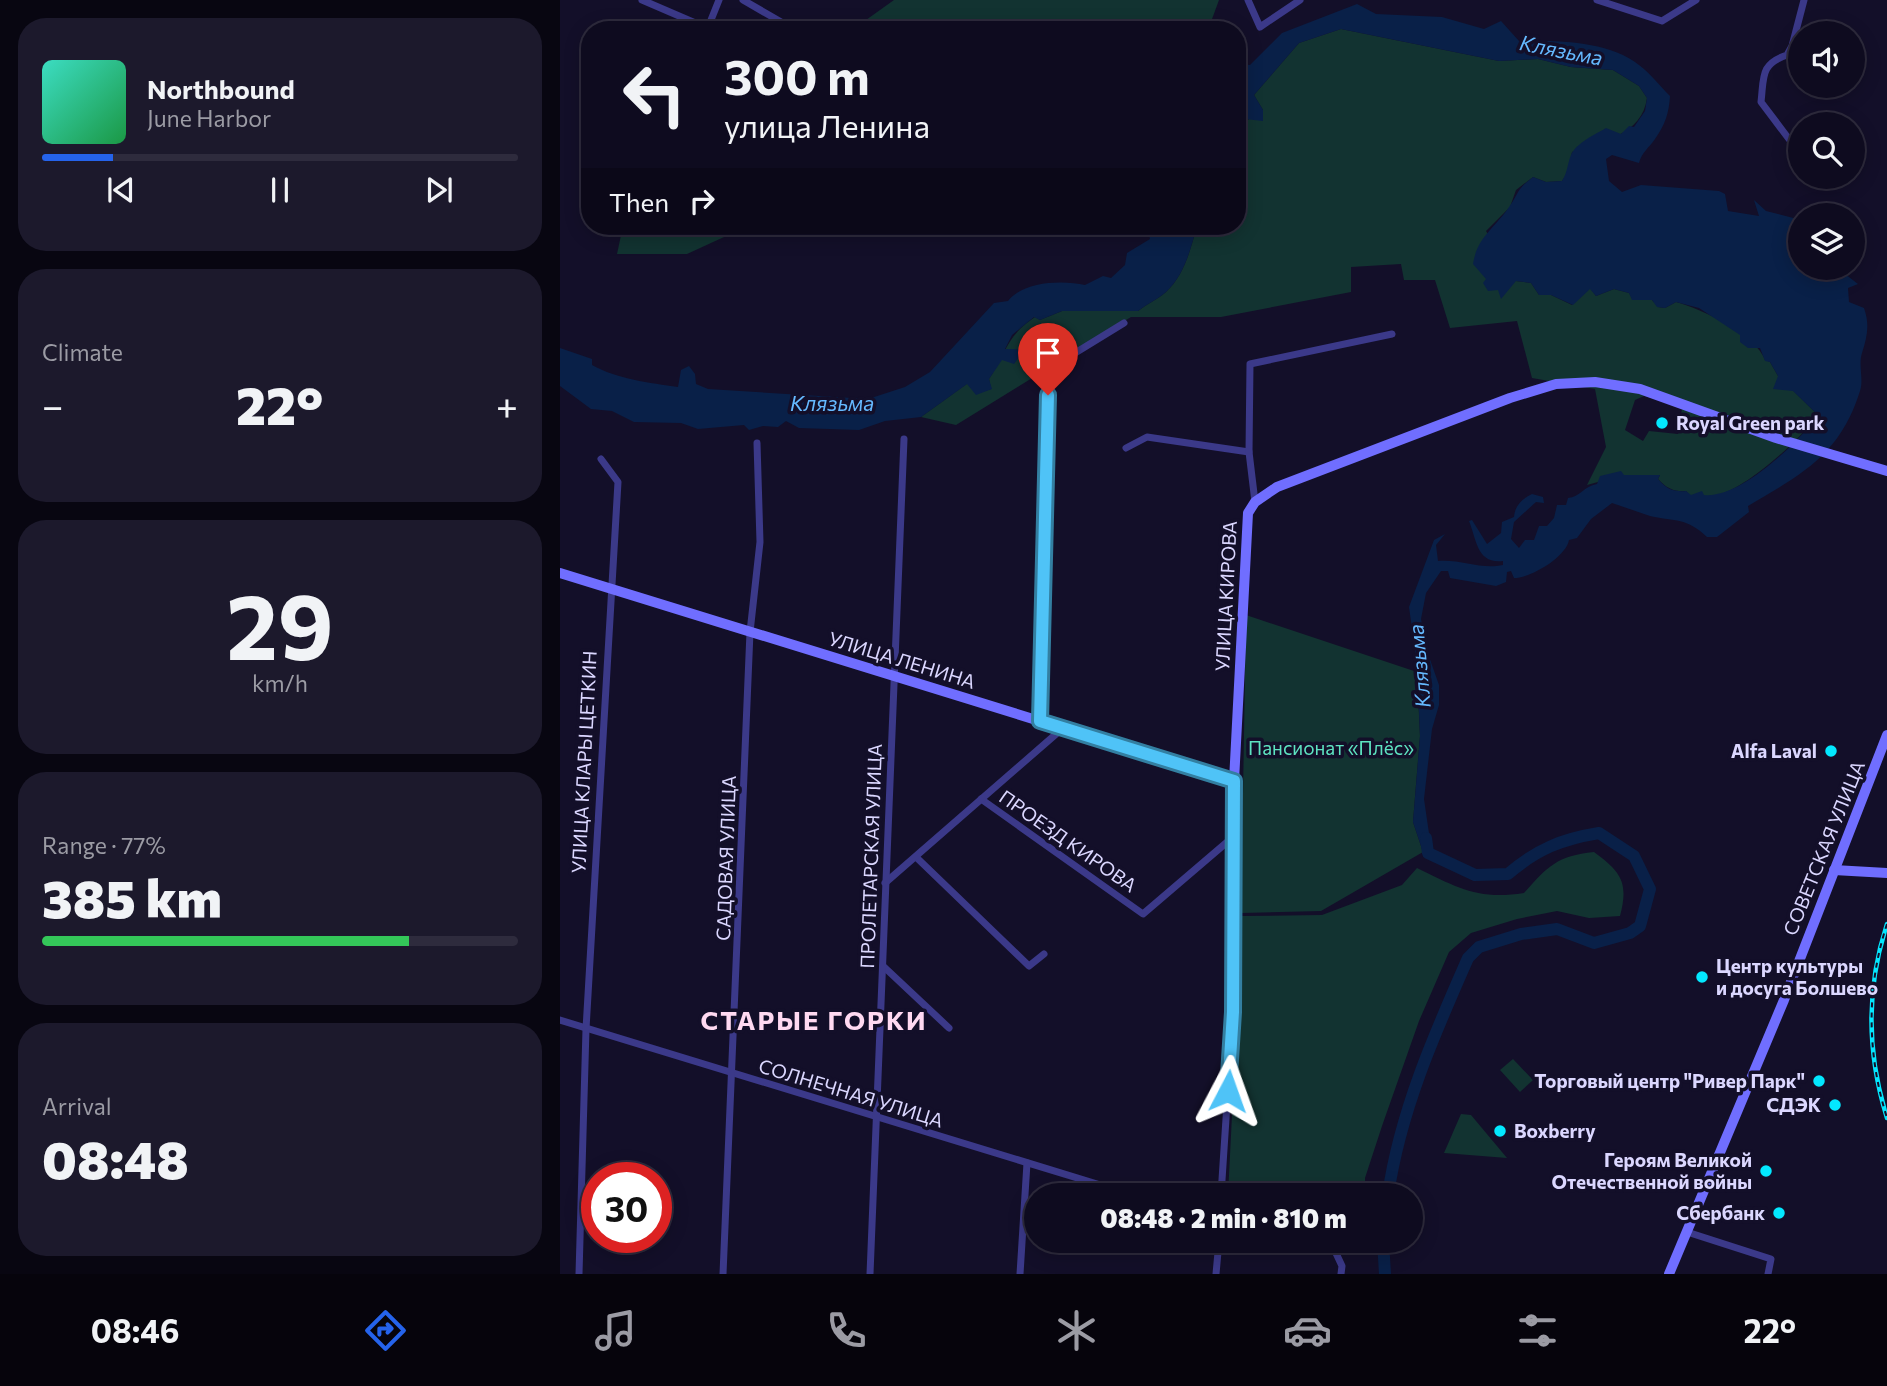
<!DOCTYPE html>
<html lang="en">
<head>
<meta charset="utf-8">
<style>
	body { margin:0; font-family:Commissioner,sans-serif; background:#1c192c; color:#f1f3f6; height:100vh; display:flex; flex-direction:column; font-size:26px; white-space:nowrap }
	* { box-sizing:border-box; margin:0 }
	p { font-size:23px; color:#9b9ba4 }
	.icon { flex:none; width:38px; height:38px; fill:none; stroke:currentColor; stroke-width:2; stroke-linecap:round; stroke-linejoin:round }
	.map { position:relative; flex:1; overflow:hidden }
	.side { display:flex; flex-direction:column; gap:18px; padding:18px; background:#080611; width:560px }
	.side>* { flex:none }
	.guide { position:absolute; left:21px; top:21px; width:665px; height:214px; border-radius:28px; box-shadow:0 4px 18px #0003,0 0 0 2px #2e2b3d; background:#0e0b1f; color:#f1f3f6; overflow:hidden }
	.fabs { position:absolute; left:1228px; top:21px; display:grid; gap:14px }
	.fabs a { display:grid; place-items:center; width:77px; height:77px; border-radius:50%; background:#0e0b1f; box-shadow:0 4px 18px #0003,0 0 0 2px #2e2b3d; font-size:35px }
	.speed { position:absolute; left:21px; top:1162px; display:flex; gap:14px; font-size:35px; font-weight:700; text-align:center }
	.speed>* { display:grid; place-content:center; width:91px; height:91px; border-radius:50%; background:#0e0b1f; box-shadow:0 4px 18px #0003,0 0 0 2px #2e2b3d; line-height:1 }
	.speed .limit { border:10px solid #d22; background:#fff; color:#111 }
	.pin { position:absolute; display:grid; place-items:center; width:60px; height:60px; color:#fff; margin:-72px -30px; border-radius:50% 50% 50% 0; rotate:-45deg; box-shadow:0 0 7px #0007 }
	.pin .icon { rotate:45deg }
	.me { position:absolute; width:77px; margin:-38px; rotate:4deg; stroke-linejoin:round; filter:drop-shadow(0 0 5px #0008) }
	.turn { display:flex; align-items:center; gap:24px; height:147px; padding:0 28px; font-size:32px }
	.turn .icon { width:91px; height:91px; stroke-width:2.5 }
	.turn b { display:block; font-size:49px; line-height:60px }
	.then { display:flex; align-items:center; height:66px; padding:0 28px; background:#0003; gap:14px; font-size:26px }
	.big { font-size:52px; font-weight:800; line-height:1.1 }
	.side .tile { flex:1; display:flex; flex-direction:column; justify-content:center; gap:10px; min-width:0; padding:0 24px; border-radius:28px; background:#1c192c }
	.side .dial { align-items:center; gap:0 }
	.dial b { font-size:91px; line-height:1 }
	.song { display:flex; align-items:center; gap:21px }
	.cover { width:84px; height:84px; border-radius:10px; background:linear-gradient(135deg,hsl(170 70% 55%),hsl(140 70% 35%)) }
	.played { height:7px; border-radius:4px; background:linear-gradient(90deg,#2563eb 15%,#2e2b3d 15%) }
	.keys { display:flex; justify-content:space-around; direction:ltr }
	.heat { display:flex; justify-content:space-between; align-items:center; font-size:38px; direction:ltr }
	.charge { height:10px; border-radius:5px; background:linear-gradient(90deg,#34c759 77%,#2e2b3d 0) }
	.trip { position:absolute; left:464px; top:1183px; width:399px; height:70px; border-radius:35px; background:#0e0b1f; box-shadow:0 4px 18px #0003,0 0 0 2px #2e2b3d; font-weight:800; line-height:70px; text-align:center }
	.dock { display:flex; height:112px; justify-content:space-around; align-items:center; background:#06040c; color:#9b9ba4 }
	.dock .icon { width:49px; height:49px }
	.dock .selected { color:#2563eb }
	.dock b { font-size:32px; color:#f1f3f6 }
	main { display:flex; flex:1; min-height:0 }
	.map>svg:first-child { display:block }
	.green { fill:#123331; fill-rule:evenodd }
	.water { fill:#092048 }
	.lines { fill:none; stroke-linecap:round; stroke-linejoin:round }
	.river { stroke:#092048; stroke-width:12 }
	.street { stroke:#3b3989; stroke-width:7 }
	.secondary { stroke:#706eff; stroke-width:10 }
	.rail-casing { stroke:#03e8ff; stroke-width:4.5 }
	.rail { stroke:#130f29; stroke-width:2; stroke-dasharray:5; stroke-linecap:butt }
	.route-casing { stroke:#337fa1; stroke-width:18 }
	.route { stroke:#4fc3f7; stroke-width:12 }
	.poi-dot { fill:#03e8ff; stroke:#130f29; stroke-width:2.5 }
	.labels { text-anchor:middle; stroke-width:7; stroke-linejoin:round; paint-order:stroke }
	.poi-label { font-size:19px; font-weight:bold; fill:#dbd7ff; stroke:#130f29; text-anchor:end }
	.street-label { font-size:19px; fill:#dbd7ff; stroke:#130f29 }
	.park-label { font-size:19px; fill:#5ee3c1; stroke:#130f29 }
	.water-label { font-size:21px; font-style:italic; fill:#65b9ff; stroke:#130f29 }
	.district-label { font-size:26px; font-weight:bold; letter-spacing:2px; fill:#ffd9f1; stroke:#130f29 }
</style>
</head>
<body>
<main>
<section class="side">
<div class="tile">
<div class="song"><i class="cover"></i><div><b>Northbound</b><p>June Harbor</p></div></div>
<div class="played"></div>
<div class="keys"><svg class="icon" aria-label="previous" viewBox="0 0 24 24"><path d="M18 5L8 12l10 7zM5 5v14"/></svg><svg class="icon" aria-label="pause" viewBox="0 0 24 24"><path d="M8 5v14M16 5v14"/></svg><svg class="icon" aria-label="next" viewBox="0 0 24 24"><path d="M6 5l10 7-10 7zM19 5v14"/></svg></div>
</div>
<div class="tile"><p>Climate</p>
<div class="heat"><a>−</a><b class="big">22°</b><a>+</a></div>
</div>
<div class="tile dial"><b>29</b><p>km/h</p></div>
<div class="tile"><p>Range · 77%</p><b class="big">385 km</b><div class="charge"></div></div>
<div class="tile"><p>Arrival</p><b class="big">08:48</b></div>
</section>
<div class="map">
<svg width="1327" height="1274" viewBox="0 0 1327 1274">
	<rect width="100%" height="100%" fill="#130f29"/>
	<g class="green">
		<path d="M334,0H659L648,30H292Z"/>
		<path d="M781,29L939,61L978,59L1011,67L1053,70L1079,86L1087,98C1082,135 1043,141 1012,152L1008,172L1002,181L986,182L973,177L956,190L950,207L926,231L956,281L971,283L979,295H991L1012,305L1030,288L1036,296L1054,289L1069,293L1073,300H1092L1098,307L1105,308L1116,302C1142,309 1196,335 1205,360L1210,362L1218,376L1258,415C1241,439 1182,493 1153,496C1147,497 1138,495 1131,496L1126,491C1114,492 1106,488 1098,479L1100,475H1063L1027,485L1046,447L1035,389L972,378L957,321L890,328L875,280H844L841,264L791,267V292L661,317H571L396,425L361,417L408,383L416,394L431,389L429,379C447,352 446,336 475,317L480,320L502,311H578C587,304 598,299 606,292C625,274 630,250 637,226H677V127L703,110L694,95L739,43ZM1084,396L1123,407L1120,416L1123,418L1118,434L1089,431L1083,441L1065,430L1075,400Z"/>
		<path d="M63,226H188L127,254H57Z"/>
		<path d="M686,615L857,672L860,736L853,822L863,852L761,911L681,913Z"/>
		<path d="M1034,852C1061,872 1069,882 1060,916L1029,918L997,911L957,919L911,933L889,952L859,1021L822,1126L805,1178V1195H668L682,916L762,915L842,885L857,868C898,888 918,900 964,893C988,866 997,856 1034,852Z"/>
		<path d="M953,1059L973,1080L960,1092L940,1070Z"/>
		<path d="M901,1114L911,1115L947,1158L884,1153Z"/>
	</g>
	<g class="water">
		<path d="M797,4L816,14L882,17L924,29L941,21L959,41C997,40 1049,41 1079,65C1091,74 1100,86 1110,96C1109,113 1105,125 1095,139C1088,149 1082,152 1079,163L1052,155L1046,159L1049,181L1062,192L1081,185L1159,191L1165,194L1168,211L1199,216L1194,200L1206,211L1241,220V268H1282L1285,274L1298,284L1288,288L1289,302L1304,308C1310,325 1307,337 1302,353C1298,365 1304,379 1300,391C1280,455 1242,474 1188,506L1189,512L1157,537H1147C1126,517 1116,522 1090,516C1077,512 1065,507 1052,503L1031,519L1017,538L1009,540C1006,557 971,578 954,578L951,571L947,572L946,582L936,586L890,578L888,571H881L866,593L861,619L867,651L879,685V705L872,729L864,799L872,854L863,852L853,822L860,736L857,664L849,607L874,540L885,534L876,545L878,561C901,559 921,570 943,565V561C917,564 917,541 909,521L912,520L927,544L941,533L942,522L954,517C955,505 962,499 972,494L983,497L984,503L976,502L954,522L951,539L959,548L965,540H974L979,526H987L994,518L997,505H1006L1008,498C1020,497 1024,486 1037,484L1040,476L1061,471L1064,475H1100L1098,479C1106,489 1114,492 1126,491L1131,495L1142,491L1144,495C1180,499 1238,443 1258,415L1233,391L1213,389L1218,376L1210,362L1205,361L1200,348H1188L1180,342V335L1139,308L1116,302L1105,308L1097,307L1092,300H1072L1069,293L1054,289L1036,296L1030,289L1013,305L991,295H979L971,283L956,281L941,299L938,290L928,291L923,283L926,279L913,264C917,237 935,228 949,207C960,192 955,191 973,177L986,182L1002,181C1008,171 1007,165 1011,155C1016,143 1036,134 1046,128L1061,134L1069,126L1074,127L1085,111L1087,98L1079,86L1053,70L1011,67L978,59L939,61L781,29L739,43L694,95L703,110V121L685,119L677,127V64L690,65L722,33Z"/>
		<path d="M594,226H637C630,250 625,274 606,292C598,299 587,304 578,311H502L480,320L474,317L452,335L445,349L484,350L477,359L459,357L454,364L442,360L429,379L432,389L416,395L407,384L361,417L325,421L299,430L239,428L226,421L218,427L203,426L189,430L184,425L138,429L121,423L74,422L52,411L31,409L0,386V348L32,359V365C57,379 90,383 118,387L121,370L129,366L135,374L136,384L148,389L308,399L345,387L370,372L434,303L448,301C463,281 503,280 525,285L543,276L551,278L565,265L567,253L590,239L588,230Z"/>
	</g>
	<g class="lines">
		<g class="river">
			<path d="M828,1195C840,1112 874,1035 908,958L919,947L961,934L997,929L1034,943L1070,933L1080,926L1090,889L1074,856L1039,833C1002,839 977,849 948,874L915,875L868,853L866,838"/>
			<path d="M823,1241L825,1274"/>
		</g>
		<g class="street">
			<path d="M82,0L147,28"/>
			<path d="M183,0L235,30"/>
			<path d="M688,0L700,27L740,0"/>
			<path d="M1037,0L1102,21L1136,0"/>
			<path d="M147,30L159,0"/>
			<path d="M1241,155L1201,102C1204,77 1200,64 1227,55L1232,46L1244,0"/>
			<path d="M1256,177H1257"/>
			<path d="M566,448L587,437L689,452"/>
			<path d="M695,502L689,452L690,364L832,334"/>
			<path d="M480,721L489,369L564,323"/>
			<path d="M421,799L583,914L673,837"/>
			<path d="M357,858L469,966L484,954"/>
			<path d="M325,883L503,728"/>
			<path d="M323,966L389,1028"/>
			<path d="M0,1020L573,1195"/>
			<path d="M661,1195L673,1012L674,781"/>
			<path d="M1127,1232L1211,1259L1208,1274"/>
			<path d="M734,1241L775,1251L782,1266L781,1274"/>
			<path d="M19,1274L26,1029L58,482L41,459"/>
			<path d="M163,1274L190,632L200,542L197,443"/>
			<path d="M310,1274L344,439"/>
			<path d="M460,1274L467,1163"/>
			<path d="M656,1274L659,1241"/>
		</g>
		<g class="secondary">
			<path d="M0,573L674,781L688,513L695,502L717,487L950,398L996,384L1035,382L1080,389L1216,438L1327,471"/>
			<path d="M1274,870L1327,873"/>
			<path d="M1109,1274L1224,1000L1327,735"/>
		</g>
		<defs>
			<path id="rail" d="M1327,924C1306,988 1307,1054 1327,1118"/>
		</defs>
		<use href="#rail" class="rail-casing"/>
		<use href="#rail" class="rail"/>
	</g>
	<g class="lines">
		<defs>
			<path id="route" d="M488,395L480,721L674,781L673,1012L668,1091"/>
		</defs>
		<use href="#route" class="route-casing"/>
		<use href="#route" class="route"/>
	</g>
	<g class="poi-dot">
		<circle cx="1102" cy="423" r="7"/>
		<circle cx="1271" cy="751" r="7"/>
		<circle cx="1142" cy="977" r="7"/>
		<circle cx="1259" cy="1081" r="7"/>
		<circle cx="1275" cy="1105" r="7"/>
		<circle cx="940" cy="1131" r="7"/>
		<circle cx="1206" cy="1171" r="7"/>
		<circle cx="1219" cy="1213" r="7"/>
	</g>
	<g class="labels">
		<g class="poi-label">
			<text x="1116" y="430" text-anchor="start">Royal Green park</text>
			<text x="1257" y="758">Alfa Laval</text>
			<text x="1156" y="973" text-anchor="start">Центр культуры<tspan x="1156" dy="22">и досуга Болшево</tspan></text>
			<text x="1245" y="1088">Торговый центр "Ривер Парк"</text>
			<text x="1261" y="1112">СДЭК</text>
			<text x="954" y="1138" text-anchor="start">Boxberry</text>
			<text x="1192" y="1167">Героям Великой<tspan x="1192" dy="22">Отечественной войны</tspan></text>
			<text x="1205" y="1220">Сбербанк</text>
		</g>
		<g class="street-label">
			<text transform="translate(666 596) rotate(-87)" y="7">УЛИЦА КИРОВА</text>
			<text transform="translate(342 660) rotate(17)" y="7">УЛИЦА ЛЕНИНА</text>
			<text transform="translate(24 762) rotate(-87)" y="7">УЛИЦА КЛАРЫ ЦЕТКИН</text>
			<text transform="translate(508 841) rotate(35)" y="7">ПРОЕЗД КИРОВА</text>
			<text transform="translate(1264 848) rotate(-68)" y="7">СОВЕТСКАЯ УЛИЦА</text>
			<text transform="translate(311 856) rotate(-88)" y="7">ПРОЛЕТАРСКАЯ УЛИЦА</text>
			<text transform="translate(166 858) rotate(-88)" y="7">САДОВАЯ УЛИЦА</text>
			<text transform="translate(291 1093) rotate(17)" y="7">СОЛНЕЧНАЯ УЛИЦА</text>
		</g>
		<g class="park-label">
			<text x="771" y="755">Пансионат «Плёс»</text>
		</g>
		<g class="water-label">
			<text transform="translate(1001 51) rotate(11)" y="7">Клязьма</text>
			<text x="272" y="411">Клязьма</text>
			<text transform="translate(860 666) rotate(-95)" y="7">Клязьма</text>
		</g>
		<g class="district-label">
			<text x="254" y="1030">СТАРЫЕ ГОРКИ</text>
		</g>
	</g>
</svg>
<div class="fabs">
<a><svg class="icon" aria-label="sound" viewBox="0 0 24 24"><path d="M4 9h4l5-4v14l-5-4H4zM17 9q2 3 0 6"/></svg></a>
<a><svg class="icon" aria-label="search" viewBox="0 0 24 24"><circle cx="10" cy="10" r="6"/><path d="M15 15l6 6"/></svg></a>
<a><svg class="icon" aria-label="layers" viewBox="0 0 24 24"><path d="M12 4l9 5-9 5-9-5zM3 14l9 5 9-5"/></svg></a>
</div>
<div class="speed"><div class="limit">30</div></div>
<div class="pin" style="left:488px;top:395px;background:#d93025"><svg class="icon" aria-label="arrive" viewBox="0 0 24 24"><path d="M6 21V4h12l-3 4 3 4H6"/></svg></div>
<svg class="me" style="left:668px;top:1091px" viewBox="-20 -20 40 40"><path d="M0-17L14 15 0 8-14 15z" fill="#4fc3f7" stroke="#fff" stroke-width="4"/></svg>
<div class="trip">08:48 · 2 min · 810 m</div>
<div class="guide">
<div class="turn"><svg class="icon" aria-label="left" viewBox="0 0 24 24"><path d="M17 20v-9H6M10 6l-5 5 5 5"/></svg><div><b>300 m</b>улица Ленина</div></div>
<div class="then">Then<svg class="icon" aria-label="right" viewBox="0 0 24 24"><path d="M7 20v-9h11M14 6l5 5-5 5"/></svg></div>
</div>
</div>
</main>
<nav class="dock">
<b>08:46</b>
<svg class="icon selected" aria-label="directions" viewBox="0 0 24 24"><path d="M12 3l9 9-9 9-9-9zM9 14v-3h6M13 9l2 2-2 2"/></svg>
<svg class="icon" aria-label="music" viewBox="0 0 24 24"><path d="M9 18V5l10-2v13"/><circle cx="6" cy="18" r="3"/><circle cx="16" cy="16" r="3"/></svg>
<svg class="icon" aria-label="phone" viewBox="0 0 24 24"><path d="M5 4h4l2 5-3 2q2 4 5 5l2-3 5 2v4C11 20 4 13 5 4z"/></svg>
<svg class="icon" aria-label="climate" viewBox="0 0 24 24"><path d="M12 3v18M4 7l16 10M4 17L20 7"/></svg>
<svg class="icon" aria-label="car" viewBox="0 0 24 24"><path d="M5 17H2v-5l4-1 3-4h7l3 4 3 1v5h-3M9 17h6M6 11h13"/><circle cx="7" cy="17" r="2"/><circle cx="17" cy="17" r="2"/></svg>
<svg class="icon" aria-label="filters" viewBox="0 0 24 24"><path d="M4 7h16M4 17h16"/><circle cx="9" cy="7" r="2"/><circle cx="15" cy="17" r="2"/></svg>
<b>22°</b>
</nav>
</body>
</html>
